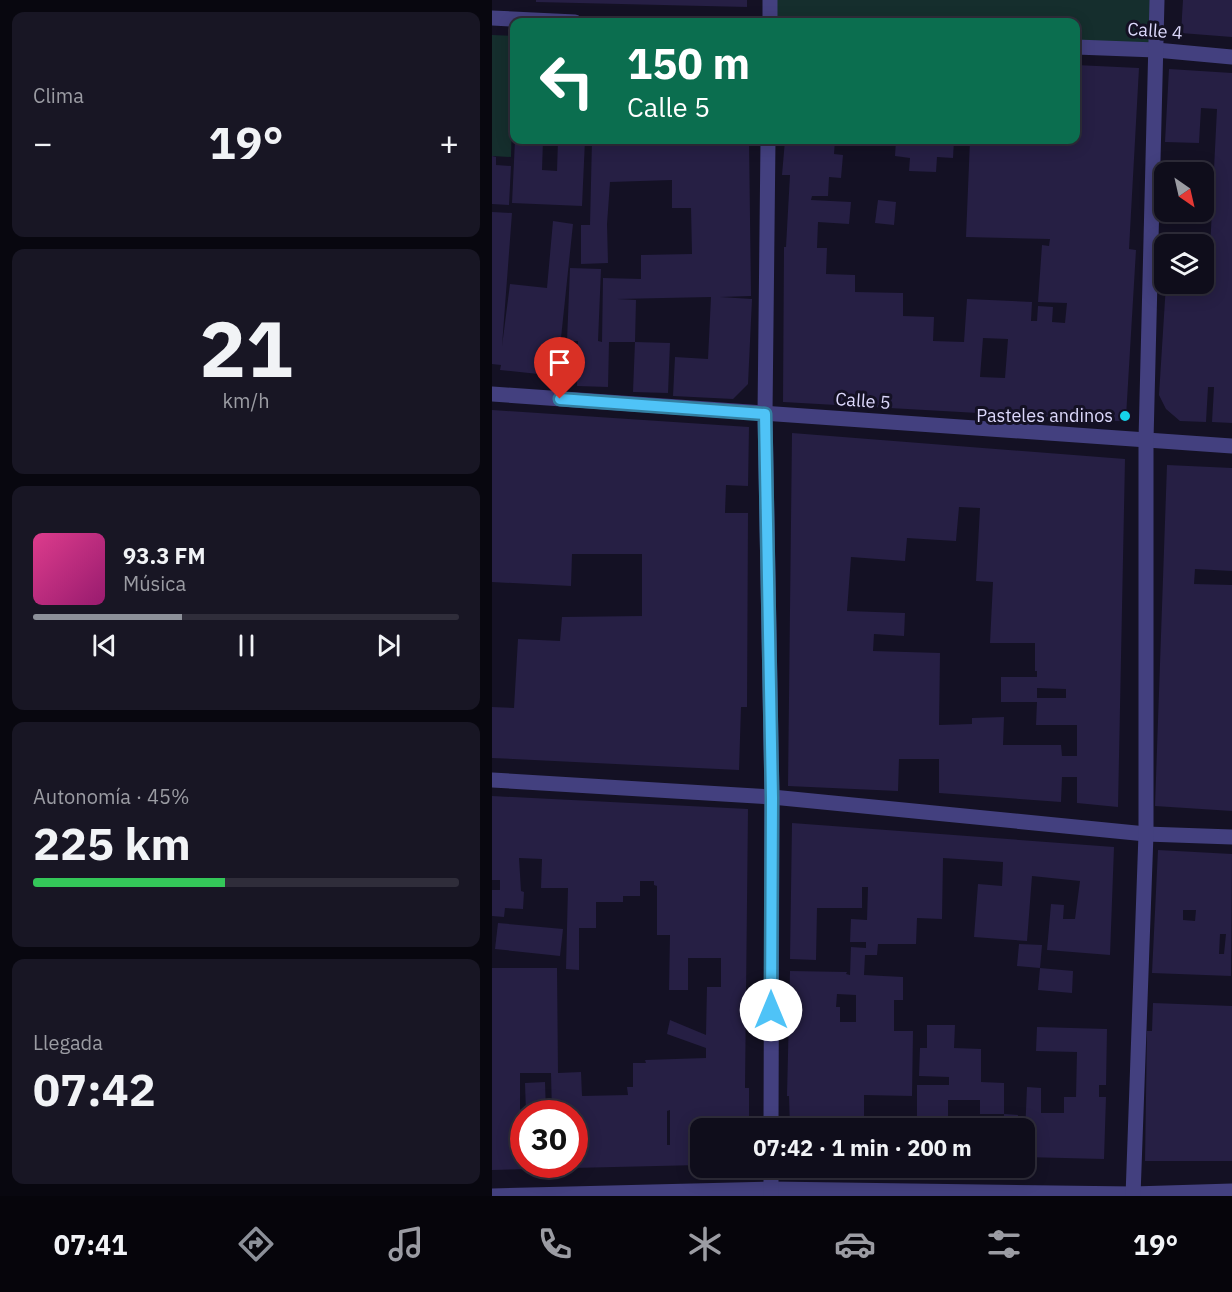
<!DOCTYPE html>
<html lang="es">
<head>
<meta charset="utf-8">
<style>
	body { margin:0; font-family:"IBM Plex Sans",sans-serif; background:#181624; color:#f1f3f6; height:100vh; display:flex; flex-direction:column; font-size:22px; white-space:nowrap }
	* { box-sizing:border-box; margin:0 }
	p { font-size:20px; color:#9b9ca3 }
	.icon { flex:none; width:33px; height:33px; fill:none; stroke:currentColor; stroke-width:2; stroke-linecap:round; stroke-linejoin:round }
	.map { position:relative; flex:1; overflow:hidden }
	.side { display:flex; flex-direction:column; gap:12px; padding:12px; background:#08070f; width:492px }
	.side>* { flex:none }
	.hud { position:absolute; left:18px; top:18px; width:570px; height:126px; border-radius:12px; box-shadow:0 3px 15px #0003,0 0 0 2px #2f2d3a; background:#0b6e4f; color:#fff; overflow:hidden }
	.needle { width:39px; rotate:146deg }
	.controls { position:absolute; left:662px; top:162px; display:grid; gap:12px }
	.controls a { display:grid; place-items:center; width:60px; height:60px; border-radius:12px; background:#0f0d1b; box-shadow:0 3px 15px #0003,0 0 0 2px #2f2d3a; font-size:30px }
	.speed { position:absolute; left:18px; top:1100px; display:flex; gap:12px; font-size:30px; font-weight:700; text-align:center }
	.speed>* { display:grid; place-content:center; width:78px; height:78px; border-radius:50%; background:#0f0d1b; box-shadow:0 3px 15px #0003,0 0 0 2px #2f2d3a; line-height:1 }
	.speed .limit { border:9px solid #d22; background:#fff; color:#111 }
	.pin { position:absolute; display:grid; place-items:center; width:51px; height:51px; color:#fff; margin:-62px -26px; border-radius:50% 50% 50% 0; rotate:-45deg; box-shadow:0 0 6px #0007 }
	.pin .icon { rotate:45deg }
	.me { position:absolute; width:66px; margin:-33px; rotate:0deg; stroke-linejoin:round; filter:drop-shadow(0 0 4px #0008) }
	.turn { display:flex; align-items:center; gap:21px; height:126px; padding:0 18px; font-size:27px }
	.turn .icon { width:78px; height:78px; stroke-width:2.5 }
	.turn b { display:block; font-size:42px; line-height:51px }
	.big { font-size:45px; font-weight:800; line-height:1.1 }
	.side .card { flex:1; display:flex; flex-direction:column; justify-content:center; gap:9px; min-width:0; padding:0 21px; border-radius:12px; background:#181624 }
	.side .dial { align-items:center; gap:0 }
	.dial b { font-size:78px; line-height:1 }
	.song { display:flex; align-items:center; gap:18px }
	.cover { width:72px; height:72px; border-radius:9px; background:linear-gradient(135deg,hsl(330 70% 55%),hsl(320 70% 35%)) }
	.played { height:6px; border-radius:3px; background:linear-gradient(90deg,#8c9099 35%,#2f2d3a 35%) }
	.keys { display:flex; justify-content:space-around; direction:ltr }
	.heat { display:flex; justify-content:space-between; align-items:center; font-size:33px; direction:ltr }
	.charge { height:9px; border-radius:4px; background:linear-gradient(90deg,#34c759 45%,#2f2d3a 0) }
	.trip { position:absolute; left:198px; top:1118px; width:345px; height:60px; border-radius:12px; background:#0f0d1b; box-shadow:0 3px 15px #0003,0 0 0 2px #2f2d3a; font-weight:800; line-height:60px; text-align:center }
	.dock { display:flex; height:96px; justify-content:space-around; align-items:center; background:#06050b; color:#9b9ca3 }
	.dock .icon { width:42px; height:42px }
	.dock .selected { color:#8c9099 }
	.dock b { font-size:27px; color:#f1f3f6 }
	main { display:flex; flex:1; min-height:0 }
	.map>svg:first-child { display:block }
	.green { fill:#152e2d }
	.building { fill:#261f44; fill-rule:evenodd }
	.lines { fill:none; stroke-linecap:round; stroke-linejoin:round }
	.lane { stroke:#43407f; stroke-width:15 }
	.street { stroke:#43407f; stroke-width:15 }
	.route-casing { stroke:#337fa1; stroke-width:15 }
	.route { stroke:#4fc3f7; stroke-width:10 }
	.poi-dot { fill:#16d3ea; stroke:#141124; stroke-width:2 }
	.labels { text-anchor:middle; stroke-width:6; stroke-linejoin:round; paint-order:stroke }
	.street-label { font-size:18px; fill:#dcd8fb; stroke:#141124 }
	.poi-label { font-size:18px; fill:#dcd8fb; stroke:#141124; text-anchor:end }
</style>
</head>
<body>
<main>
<section class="side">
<div class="card"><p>Clima</p>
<div class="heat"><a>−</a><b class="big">19°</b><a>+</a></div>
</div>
<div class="card dial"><b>21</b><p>km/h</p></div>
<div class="card">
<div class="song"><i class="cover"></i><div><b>93.3 FM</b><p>Música</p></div></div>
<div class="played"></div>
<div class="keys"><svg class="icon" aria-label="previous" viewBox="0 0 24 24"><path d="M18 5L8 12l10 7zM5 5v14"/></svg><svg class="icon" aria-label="pause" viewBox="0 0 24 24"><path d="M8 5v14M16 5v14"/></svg><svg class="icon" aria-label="next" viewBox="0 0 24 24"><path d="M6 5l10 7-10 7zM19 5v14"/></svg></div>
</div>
<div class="card"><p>Autonomía · 45%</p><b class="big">225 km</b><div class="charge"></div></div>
<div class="card"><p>Llegada</p><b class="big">07:42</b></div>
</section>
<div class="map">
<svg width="740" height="1196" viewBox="0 0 740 1196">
	<rect width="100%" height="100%" fill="#141124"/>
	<g class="green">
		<path d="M278,0H665L664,50L584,47V22H278Z"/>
		<path d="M0,35L22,36L19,157L0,156Z"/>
	</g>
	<g class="building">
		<path d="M44,0H255V7L44,2Z"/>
		<path d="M691,0H740V37L689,33Z"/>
		<path d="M584,65L647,68L637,249L644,250L634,417L632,420L626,421L291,402L292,247H294L298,175H290L293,140H343L342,154L351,155L349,178L337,177L336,196H320L319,200L359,202L357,224L326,222L325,248H335L334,274L363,275V292L411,293V316L442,317L441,341L472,342L475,299L540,302L539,321H545L546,306L561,307L560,322L573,323L575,303L546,302L550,245L557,246L558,239L474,237L478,140H584ZM491,338L516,339L513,378L488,377Z"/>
		<path d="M677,69L740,73V423L720,422L722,387H716L714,422L688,421L674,409L667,395L674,284H711V249H718L725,109L709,108L707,143L673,142Z"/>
		<path d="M23,140H51L50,170L65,171L66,140H93L90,206L20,203Z"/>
		<path d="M100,140H257L259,296L228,297L260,299L256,384L241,399L181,396L183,357L216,359L219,297L125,299L144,300L143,342H117L116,387L85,386L86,341H75L78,268L109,269L106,341L110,342L111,278L149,279V255L200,254L199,208H180V180L118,182L115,224L116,263L89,264V225H98Z"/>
		<path d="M404,140H462L461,158L445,157L444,172L417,171L418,158L403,156Z"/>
		<path d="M0,156L4,157V165L19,166L17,205L0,204Z"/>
		<path d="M386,200L404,202L402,225L383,223Z"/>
		<path d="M0,212L20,213L10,346L18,284L55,288L61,221L81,224L65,376L8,370L9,365L0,364Z"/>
		<path d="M143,342L178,343L176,393L141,392Z"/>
		<path d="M0,410L257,427L256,486L234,485L233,513H256L255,707H249L247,770L0,758V707L22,708L26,639L68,641L70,617L150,616V554H80L79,586L0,582Z"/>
		<path d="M300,433L633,459L626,807L585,803V777H570L569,802L447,793V759H407L406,791L296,786ZM467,507L488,508L484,581L501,582L498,643H543V671H545V677H509V702H545L544,725H585V756H570L569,745H511L512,717L480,718V724L447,725L448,653L381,651L382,634L412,636L413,613L355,611L359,557L413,561L415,538L464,541ZM545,688L574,689V698H545Z"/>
		<path d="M675,465L740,468V571L703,569L702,584L740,585V811L663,806Z"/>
		<path d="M0,796L256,809L253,1088H257V1128H208V1165L0,1170V968H65L66,1073L89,1072L90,1096L136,1095L135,1087H141V1063H154L153,1060L214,1058V1048L175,1034L178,1020L214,1035L215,987H229V958H196V990H177L178,935H165V886L162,885V881H148V896H131V902H104V928H87V970L74,969L76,888H49L50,859L27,858L29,891L32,892L31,909L13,908L12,917L0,916V890H8V880H0ZM28,1073H59L60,1113H82V1164H32V1151H28V1135H32V1122L28,1123ZM178,1110V1145H175V1111Z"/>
		<path d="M300,823L622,847L618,955L555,950L559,904L572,905L571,919H583L588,881L540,876L535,941L482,937L486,884L510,886L511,862L451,858L450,919L425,918L424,944H386L385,955H373L372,975L411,977V1000H402V1031H421L420,1096L372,1095V1126L298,1128L297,1096H295L298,971L355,972L354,974L358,975L359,947L374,948V942H358L359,919L375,920L376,887H370V908H325L324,960L298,959ZM345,994L364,995V1022H348V1007H344Z"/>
		<path d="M666,850L740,854L739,976L660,973ZM691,910H704L703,921L691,920ZM728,934H734L732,954H727Z"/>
		<path d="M6,923L71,929L68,956L3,949Z"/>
		<path d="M527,944L550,945L548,968L525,966Z"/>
		<path d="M548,968L581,971L580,993L546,990Z"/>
		<path d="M661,1003L740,1006V1161H653L655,1031H660Z"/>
		<path d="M435,1025H463L462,1048L489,1049V1082L512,1083V1114H488V1100H456V1123H487V1128H425V1085H457V1077L427,1076L428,1048H435Z"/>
		<path d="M545,1027L615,1029L614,1085H607V1097H614L612,1159L532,1157L535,1087L549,1088V1113H572V1097H584L585,1052L544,1051Z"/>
		<path d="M53,1082L54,1113H34L33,1083Z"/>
		<path d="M512,1114L526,1115L525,1128H511Z"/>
		<path d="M299,1167H411V1169L299,1173Z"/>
	</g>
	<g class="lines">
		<path class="lane" d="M278,22V0"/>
		<g class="street">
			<path d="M0,18L83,22"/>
			<path d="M584,47L664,50L740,57"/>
			<path d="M276,140L273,414L280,797L279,1128"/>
			<path d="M0,394L740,446"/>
			<path d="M0,780L280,797L654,834L740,837"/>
			<path d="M0,1196L279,1189L641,1194L740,1191"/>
			<path d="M279,1196V1167"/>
			<path d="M641,1196L654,834V440L665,0"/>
		</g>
	</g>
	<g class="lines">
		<defs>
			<path id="route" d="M68,399L273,414L280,798L279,1010"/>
		</defs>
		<use href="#route" class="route-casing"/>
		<use href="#route" class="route"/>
	</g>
	<circle class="poi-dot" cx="633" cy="416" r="6"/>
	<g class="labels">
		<g class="street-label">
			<text transform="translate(663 31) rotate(4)" y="6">Calle 4</text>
			<text transform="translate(371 401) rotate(4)" y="6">Calle 5</text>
		</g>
		<g class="poi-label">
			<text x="621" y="422">Pasteles andinos</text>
		</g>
	</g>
</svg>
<div class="controls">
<a><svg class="needle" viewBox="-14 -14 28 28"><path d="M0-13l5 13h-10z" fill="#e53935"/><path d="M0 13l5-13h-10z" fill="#9b9ca3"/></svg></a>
<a><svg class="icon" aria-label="layers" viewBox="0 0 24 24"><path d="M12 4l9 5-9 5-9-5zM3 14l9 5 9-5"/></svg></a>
</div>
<div class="speed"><div class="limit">30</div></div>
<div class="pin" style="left:68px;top:399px;background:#d93025"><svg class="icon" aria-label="arrive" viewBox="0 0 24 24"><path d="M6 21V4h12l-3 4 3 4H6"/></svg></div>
<svg class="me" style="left:279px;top:1010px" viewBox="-20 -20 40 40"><circle r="19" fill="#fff"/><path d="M0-13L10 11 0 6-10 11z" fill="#4fc3f7"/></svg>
<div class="trip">07:42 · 1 min · 200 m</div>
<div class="hud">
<div class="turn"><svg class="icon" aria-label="left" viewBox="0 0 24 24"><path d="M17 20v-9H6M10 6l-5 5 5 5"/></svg><div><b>150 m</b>Calle 5</div></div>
</div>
</div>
</main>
<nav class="dock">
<b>07:41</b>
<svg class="icon selected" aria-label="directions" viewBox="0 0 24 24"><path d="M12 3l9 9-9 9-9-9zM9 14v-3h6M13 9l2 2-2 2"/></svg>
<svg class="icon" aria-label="music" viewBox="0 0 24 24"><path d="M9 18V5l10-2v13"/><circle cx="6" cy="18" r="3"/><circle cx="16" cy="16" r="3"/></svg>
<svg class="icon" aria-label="phone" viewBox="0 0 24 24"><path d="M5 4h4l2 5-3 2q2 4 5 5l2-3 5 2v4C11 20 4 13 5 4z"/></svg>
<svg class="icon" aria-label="climate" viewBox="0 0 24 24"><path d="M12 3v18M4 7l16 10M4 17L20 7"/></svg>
<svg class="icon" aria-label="car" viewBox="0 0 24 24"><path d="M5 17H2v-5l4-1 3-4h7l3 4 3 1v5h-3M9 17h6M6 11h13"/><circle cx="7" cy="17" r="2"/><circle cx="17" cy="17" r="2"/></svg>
<svg class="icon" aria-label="filters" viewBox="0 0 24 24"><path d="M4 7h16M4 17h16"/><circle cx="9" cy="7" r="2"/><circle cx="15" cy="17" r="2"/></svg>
<b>19°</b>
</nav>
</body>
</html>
